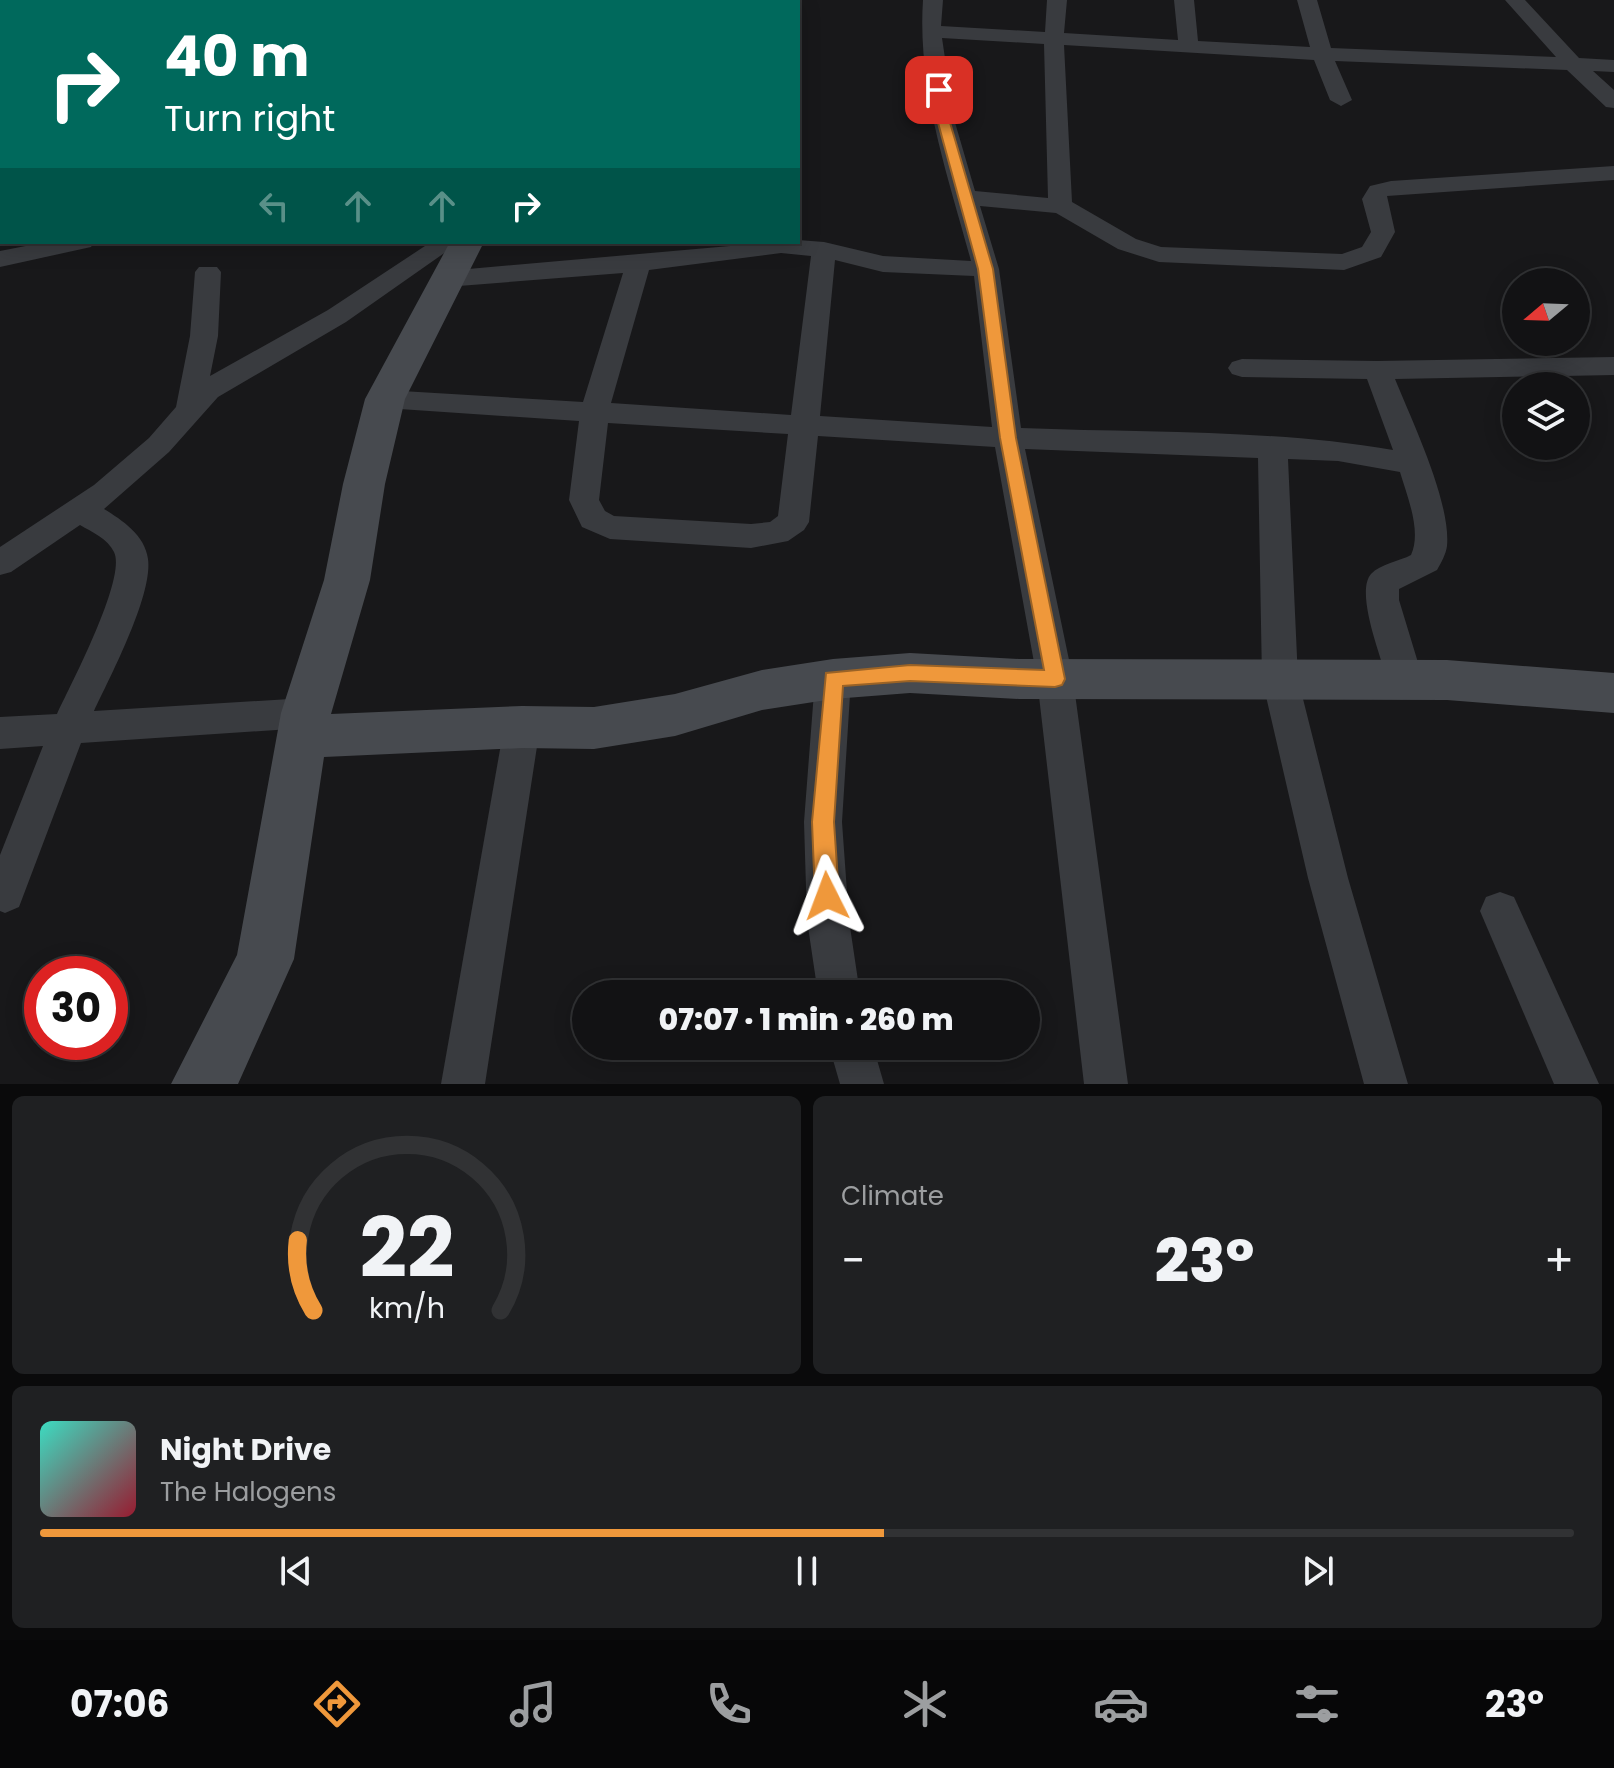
<!DOCTYPE html>
<html lang="en">
<head>
<meta charset="utf-8">
<style>
	body { margin:0; font-family:Poppins,sans-serif; background:#1f2022; color:#f1f3f6; height:100vh; display:flex; flex-direction:column; font-size:30px; white-space:nowrap }
	* { box-sizing:border-box; margin:0 }
	p { font-size:26px; color:#9c9ea0 }
	.icon { flex:none; width:44px; height:44px; fill:none; stroke:currentColor; stroke-width:2; stroke-linecap:round; stroke-linejoin:round }
	.map { position:relative; height:1084px; overflow:hidden }
	.panel { display:flex; flex-direction:column; gap:12px; padding:12px; background:#0a0a0b; flex:1 }
	.panel>* { flex:none }
	.guide { position:absolute; left:0px; top:0px; width:800px; height:244px; box-shadow:0 4px 20px #0003,0 0 0 2px #313234; background:#00695c; color:#fff; overflow:hidden }
	.needle { width:52px; rotate:251deg }
	.buttons { position:absolute; left:1502px; top:268px; display:grid; gap:16px }
	.buttons a { display:grid; place-items:center; width:88px; height:88px; border-radius:50%; background:#121214; box-shadow:0 4px 20px #0003,0 0 0 2px #313234; font-size:40px }
	.speed { position:absolute; left:24px; top:956px; display:flex; gap:16px; font-size:40px; font-weight:700; text-align:center }
	.speed>* { display:grid; place-content:center; width:104px; height:104px; border-radius:50%; background:#121214; box-shadow:0 4px 20px #0003,0 0 0 2px #313234; line-height:1 }
	.speed .limit { border:12px solid #d22; background:#fff; color:#111 }
	.pin { position:absolute; display:grid; place-items:center; width:68px; height:68px; color:#fff; margin:-34px; border-radius:16px; box-shadow:0 4px 12px #0006 }
	.me { position:absolute; width:88px; margin:-44px; rotate:357deg; stroke-linejoin:round; filter:drop-shadow(0 0 6px #0008) }
	.turn { display:flex; align-items:center; gap:28px; height:168px; padding:0 32px; font-size:36px }
	.turn .icon { width:104px; height:104px; stroke-width:2.5 }
	.turn b { display:block; font-size:56px; line-height:68px }
	.lanes { display:flex; align-items:center; height:76px; padding:0 32px; background:#0003; justify-content:center; gap:40px; direction:ltr }
	.lanes .off { opacity:.35 }
	.big { font-size:60px; font-weight:800; line-height:1.1 }
	.panel .card { flex:1; display:flex; flex-direction:column; justify-content:center; gap:12px; min-width:0; padding:0 28px; border-radius:12px; background:#1f2022 }
	.panel .dial { align-items:center; gap:0 }
	.dial svg { height:208px; overflow:visible; fill:none; stroke:#313234; stroke-width:7; stroke-linecap:round; text-anchor:middle }
	.dial text { fill:#f1f3f6; stroke:none }
	.song { display:flex; align-items:center; gap:24px }
	.cover { width:96px; height:96px; border-radius:12px; background:linear-gradient(135deg,hsl(170 70% 55%),hsl(350 70% 35%)) }
	.played { height:8px; border-radius:4px; background:linear-gradient(90deg,#ef983b 55%,#313234 55%) }
	.keys { display:flex; justify-content:space-around; direction:ltr }
	.heat { display:flex; justify-content:space-between; align-items:center; font-size:44px; direction:ltr }
	.panel .tiles { flex:1; display:grid; gap:12px; grid-template-columns:1fr 1fr }
	.card:last-child { grid-column:span 2 }
	.trip { position:absolute; left:572px; top:980px; width:468px; height:80px; border-radius:40px; background:#121214; box-shadow:0 4px 20px #0003,0 0 0 2px #313234; font-weight:800; line-height:80px; text-align:center }
	.dock { display:flex; height:128px; justify-content:space-around; align-items:center; background:#070708; color:#9c9ea0 }
	.dock .icon { width:56px; height:56px }
	.dock .on { color:#ef983b }
	.dock b { font-size:36px; color:#f1f3f6 }
	.map>svg:first-child { display:block }
	.lines { fill:none; stroke-linecap:round; stroke-linejoin:round }
	.street { fill:#393b3f; fill-rule:evenodd }
	.secondary { fill:#474a4f; fill-rule:evenodd }
	.route { fill:#ef983b; stroke:#9b6326; stroke-width:2 }
</style>
</head>
<body>
<div class="map">
<svg width="1614" height="1084" viewBox="0 0 1614 1084">
	<rect width="100%" height="100%" fill="#18181a"/>
	<g class="lines">
		<g class="street">
			<path d="M400,0H422L398,2Z"/>
			<path d="M443,0H469L471,2H445Z"/>
			<path d="M763,0H783L761,2Z"/>
			<path d="M923,0H943L941,26L1045,32L1047,0H1067L1064,33L1178,40L1174,0H1194L1198,41L1310,47L1297,0H1317L1331,48L1556,57L1505,0H1525L1579,58L1614,60V72L1593,71L1614,90V108L1606,107L1567,70L1335,61L1352,100L1341,106L1330,100L1314,60L1064,45L1072,202L1136,239L1161,247L1342,254L1362,247L1371,232L1362,199L1370,186L1391,181L1614,166V180L1387,196L1395,232L1381,257L1344,270L1159,262L1118,249L1056,213L980,206L999,269L1021,428C1145,433 1271,429 1393,450L1367,379L1242,377L1232,374L1228,368L1232,362L1242,359L1377,361L1614,357V375L1395,379C1412,421 1451,502 1447,546C1446,554 1441,563 1437,570L1399,589V600L1423,679L1417,689L1405,693L1393,689L1387,679C1381,657 1355,592 1371,574C1380,564 1400,561 1411,555C1422,531 1407,496 1400,472L1338,461L1288,459L1298,679L1348,878L1408,1084H1364L1308,878L1262,679L1258,458L1025,449L1073,679L1128,1084H1084L1037,679L995,447L818,436L809,522L804,530L788,541L751,548L610,539L582,527L569,500L579,421L385,408L375,406L371,399L375,392L385,390L583,402L623,273L446,287L437,284L433,279L437,274L446,271L798,240L824,242L883,256L971,261C948,176 917,89 923,0ZM942,38L1044,44L1048,198L975,191L954,119ZM781,253L811,256L791,415L611,403L649,270ZM835,260L883,272L974,276L992,427L820,416ZM608,423L788,434L778,516L770,522L751,524L614,516L605,511L599,500Z"/>
			<path d="M2,147V161L0,162V148Z"/>
			<path d="M46,242H94L91,247L0,267V251Z"/>
			<path d="M431,242H460L346,322L218,397L169,452L104,509C122,520 145,535 148,559C153,595 110,677 94,711L306,698L319,702L324,713L319,724L306,728L81,743L19,907L5,913L0,911V855L43,746L0,749V717L57,714C70,686 127,578 114,552C108,539 92,532 80,525L11,572L0,575V547L94,485L149,438L176,407L190,336L195,272L199,267H217L221,272L218,336L210,376L328,310Z"/>
			<path d="M833,665L845,669L851,679L842,822L849,920L860,994H818L807,920L804,822L815,679L821,669Z"/>
			<path d="M522,712L535,716L540,727L485,1084H441L504,727L509,716Z"/>
			<path d="M1500,892L1514,897L1599,1084H1554L1480,911L1486,897Z"/>
			<path d="M829,1046H873L884,1084H840Z"/>
		</g>
		<g class="secondary">
			<path d="M669,0H696L668,2Z"/>
			<path d="M450,242H484L405,399L385,484L370,580L331,714L522,706L594,707L675,694L762,670L833,659L910,653L1019,659L1447,660L1614,673V713L1447,700L1019,699L910,693L833,699L762,710L675,736L594,749L522,748L324,757L294,959L238,1084H171L237,955L281,713L324,580L343,484L365,399Z"/>
		</g>
	</g>
	<path class="route" d="M939,86L945,90L949,119L993,269L1016,438L1065,679L1062,685L1055,687L910,681L843,686L834,822L839,896L835,903L827,907L819,903L815,896L812,822L826,673L910,665L1044,670L1000,438L978,269L937,119L933,90Z"/>
</svg>
<div class="buttons">
<a><svg class="needle" viewBox="-14 -14 28 28"><path d="M0-13l5 13h-10z" fill="#e53935"/><path d="M0 13l5-13h-10z" fill="#9c9ea0"/></svg></a>
<a><svg class="icon" aria-label="layers" viewBox="0 0 24 24"><path d="M12 4l9 5-9 5-9-5zM3 14l9 5 9-5"/></svg></a>
</div>
<div class="speed"><div class="limit">30</div></div>
<div class="pin" style="left:939px;top:90px;background:#d93025"><svg class="icon" aria-label="arrive" viewBox="0 0 24 24"><path d="M6 21V4h12l-3 4 3 4H6"/></svg></div>
<svg class="me" style="left:827px;top:896px" viewBox="-20 -20 40 40"><path d="M0-17L14 15 0 8-14 15z" fill="#ef983b" stroke="#fff" stroke-width="4"/></svg>
<div class="trip">07:07 · 1 min · 260 m</div>
<div class="guide">
<div class="turn"><svg class="icon" aria-label="right" viewBox="0 0 24 24"><path d="M7 20v-9h11M14 6l5 5-5 5"/></svg><div><b>40 m</b>Turn right</div></div>
<div class="lanes"><svg class="icon off" aria-label="left" viewBox="0 0 24 24"><path d="M17 20v-9H6M10 6l-5 5 5 5"/></svg><svg class="icon off" aria-label="ahead" viewBox="0 0 24 24"><path d="M12 20V5M6 11l6-6 6 6"/></svg><svg class="icon off" aria-label="ahead" viewBox="0 0 24 24"><path d="M12 20V5M6 11l6-6 6 6"/></svg><svg class="icon" aria-label="right" viewBox="0 0 24 24"><path d="M7 20v-9h11M14 6l5 5-5 5"/></svg></div>
</div>
</div>
<section class="panel">
<div class="tiles">
<div class="card dial"><svg viewBox="0 0 100 80">
<path d="M14 69A42 42 0 1 1 86 69"/>
<path d="M14 69A42 42 0 0 1 8 42" stroke="#ef983b"/>
<text x="50" y="56" font-size="32" font-weight="700">22</text>
<text x="50" y="72" font-size="11">km/h</text>
</svg></div>
<div class="card"><p>Climate</p>
<div class="heat"><a>−</a><b class="big">23°</b><a>+</a></div>
</div>
<div class="card">
<div class="song"><i class="cover"></i><div><b>Night Drive</b><p>The Halogens</p></div></div>
<div class="played"></div>
<div class="keys"><svg class="icon" aria-label="previous" viewBox="0 0 24 24"><path d="M18 5L8 12l10 7zM5 5v14"/></svg><svg class="icon" aria-label="pause" viewBox="0 0 24 24"><path d="M8 5v14M16 5v14"/></svg><svg class="icon" aria-label="next" viewBox="0 0 24 24"><path d="M6 5l10 7-10 7zM19 5v14"/></svg></div>
</div>
</div>
</section>
<nav class="dock">
<b>07:06</b>
<svg class="icon on" aria-label="directions" viewBox="0 0 24 24"><path d="M12 3l9 9-9 9-9-9zM9 14v-3h6M13 9l2 2-2 2"/></svg>
<svg class="icon" aria-label="music" viewBox="0 0 24 24"><path d="M9 18V5l10-2v13"/><circle cx="6" cy="18" r="3"/><circle cx="16" cy="16" r="3"/></svg>
<svg class="icon" aria-label="phone" viewBox="0 0 24 24"><path d="M5 4h4l2 5-3 2q2 4 5 5l2-3 5 2v4C11 20 4 13 5 4z"/></svg>
<svg class="icon" aria-label="climate" viewBox="0 0 24 24"><path d="M12 3v18M4 7l16 10M4 17L20 7"/></svg>
<svg class="icon" aria-label="car" viewBox="0 0 24 24"><path d="M5 17H2v-5l4-1 3-4h7l3 4 3 1v5h-3M9 17h6M6 11h13"/><circle cx="7" cy="17" r="2"/><circle cx="17" cy="17" r="2"/></svg>
<svg class="icon" aria-label="filters" viewBox="0 0 24 24"><path d="M4 7h16M4 17h16"/><circle cx="9" cy="7" r="2"/><circle cx="15" cy="17" r="2"/></svg>
<b>23°</b>
</nav>
</body>
</html>
